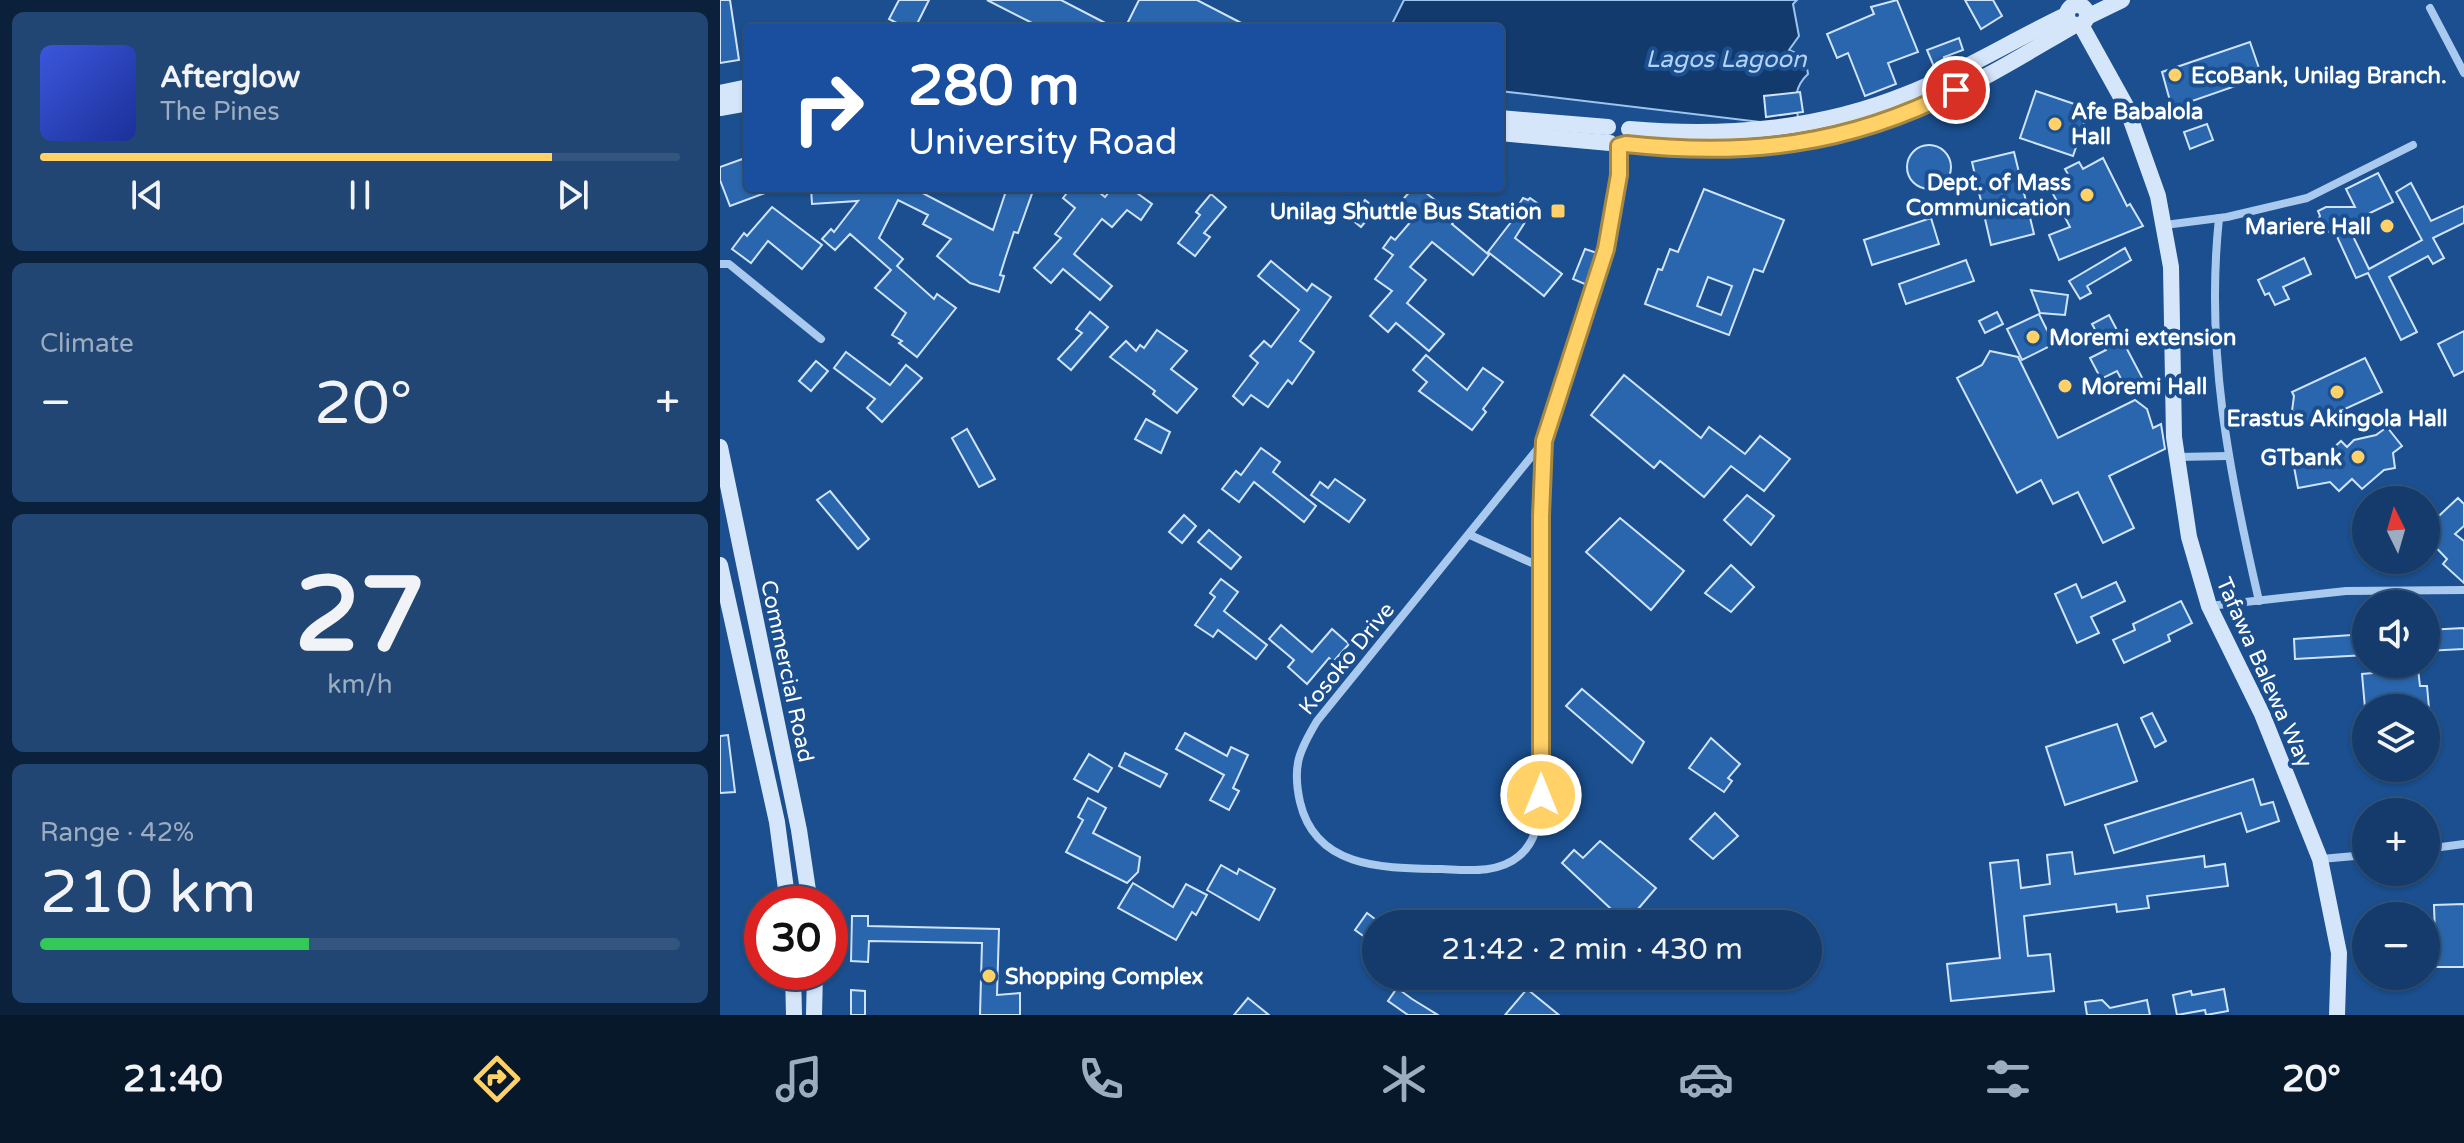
<!DOCTYPE html>
<html lang="en">
<head>
<meta charset="utf-8">
<style>
	body { margin:0; font-family:"Varela Round",sans-serif; background:#214673; color:#f1f3f6; height:100vh; display:flex; flex-direction:column; font-size:30px; white-space:nowrap }
	* { box-sizing:border-box; margin:0 }
	p { font-size:26px; color:#9dadc1 }
	.icon { flex:none; width:44px; height:44px; fill:none; stroke:currentColor; stroke-width:2; stroke-linecap:round; stroke-linejoin:round }
	.map { position:relative; flex:1; overflow:hidden }
	.panel { display:flex; flex-direction:column; gap:12px; padding:12px; background:#0b203b; width:720px }
	.panel>* { flex:none }
	.banner { position:absolute; left:24px; top:24px; width:760px; height:168px; border-radius:8px; box-shadow:0 2px 6px #0004,0 0 0 2px #33557e; background:#1a4fa0; color:#fff; overflow:hidden }
	.needle { width:52px; rotate:355deg }
	.fabs { position:absolute; left:1632px; top:486px; display:grid; gap:16px }
	.fabs a { display:grid; place-items:center; width:88px; height:88px; border-radius:50%; background:#143b6b; box-shadow:0 2px 6px #0004,0 0 0 2px #33557e; font-size:40px }
	.speed { position:absolute; left:24px; top:886px; display:flex; gap:16px; font-size:40px; font-weight:700; text-align:center }
	.speed>* { display:grid; place-content:center; width:104px; height:104px; border-radius:50%; background:#143b6b; box-shadow:0 2px 6px #0004,0 0 0 2px #33557e; line-height:1 }
	.speed .limit { border:12px solid #d22; background:#fff; color:#111 }
	.pin { position:absolute; display:grid; place-items:center; width:68px; height:68px; color:#fff; margin:-34px; border:4px solid #fff; border-radius:50%; box-shadow:0 2px 8px #0007 }
	.me { position:absolute; width:88px; margin:-44px; rotate:0deg; stroke-linejoin:round; filter:drop-shadow(0 0 6px #0008) }
	.turn { display:flex; align-items:center; gap:28px; height:168px; padding:0 32px; font-size:36px }
	.turn .icon { width:104px; height:104px; stroke-width:2.5 }
	.turn b { display:block; font-size:56px; line-height:68px }
	.big { font-size:60px; font-weight:600; line-height:1.1 }
	.panel .card { flex:1; display:flex; flex-direction:column; justify-content:center; gap:12px; min-width:0; padding:0 28px; border-radius:12px; background:#214673 }
	.panel .dial { align-items:center; gap:0 }
	.dial b { font-size:104px; line-height:1 }
	.song { display:flex; align-items:center; gap:24px }
	.cover { width:96px; height:96px; border-radius:12px; background:linear-gradient(135deg,hsl(230 70% 55%),hsl(230 70% 35%)) }
	.played { height:8px; border-radius:4px; background:linear-gradient(90deg,#ffd166 80%,#33557e 80%) }
	.keys { display:flex; justify-content:space-around; direction:ltr }
	.heat { display:flex; justify-content:space-between; align-items:center; font-size:44px; direction:ltr }
	.charge { height:12px; border-radius:6px; background:linear-gradient(90deg,#34c759 42%,#33557e 0) }
	.trip { position:absolute; left:642px; top:910px; width:460px; height:80px; border-radius:40px; background:#143b6b; box-shadow:0 2px 6px #0004,0 0 0 2px #33557e; font-weight:600; line-height:80px; text-align:center }
	.menu { display:flex; height:128px; justify-content:space-around; align-items:center; background:#08182b; color:#9dadc1 }
	.menu .icon { width:56px; height:56px }
	.menu .current { color:#ffd166 }
	.menu b { font-size:36px; color:#f1f3f6 }
	main { display:flex; flex:1; min-height:0 }
	.map>svg:first-child { display:block }
	.water { fill:#123a6d; stroke:#9cc4f0; stroke-width:2 }
	.building { fill:#2a66ad; stroke:#cfe3fa; stroke-width:2; fill-rule:evenodd }
	.lines { fill:none; stroke-linecap:round; stroke-linejoin:round }
	.street { stroke:#a9c9ee; stroke-width:8 }
	.secondary { stroke:#d6e6fa; stroke-width:16 }
	.route-casing { stroke:#a68842; stroke-width:20 }
	.route { stroke:#ffd166; stroke-width:14 }
	.poi-dot { fill:#ffd166; stroke:#1b4f8f; stroke-width:3 }
	.labels { text-anchor:middle; stroke-width:8; stroke-linejoin:round; paint-order:stroke }
	.poi-label { font-size:22px; font-weight:bold; fill:#fff; stroke:#1b4f8f; text-anchor:start }
	.street-label { font-size:22px; fill:#fff; stroke:#1b4f8f }
	.water-label { font-size:24px; font-style:italic; fill:#b5d3f5; stroke:#1b4f8f }
</style>
</head>
<body>
<main>
<section class="panel">
<div class="card">
<div class="song"><i class="cover"></i><div><b>Afterglow</b><p>The Pines</p></div></div>
<div class="played"></div>
<div class="keys"><svg class="icon" aria-label="previous" viewBox="0 0 24 24"><path d="M18 5L8 12l10 7zM5 5v14"/></svg><svg class="icon" aria-label="pause" viewBox="0 0 24 24"><path d="M8 5v14M16 5v14"/></svg><svg class="icon" aria-label="next" viewBox="0 0 24 24"><path d="M6 5l10 7-10 7zM19 5v14"/></svg></div>
</div>
<div class="card"><p>Climate</p>
<div class="heat"><a>−</a><b class="big">20°</b><a>+</a></div>
</div>
<div class="card dial"><b>27</b><p>km/h</p></div>
<div class="card"><p>Range · 42%</p><b class="big">210 km</b><div class="charge"></div></div>
</section>
<div class="map">
<svg width="1744" height="1015" viewBox="0 0 1744 1015">
	<rect width="100%" height="100%" fill="#1b4f8f"/>
	<path class="water" d="M684,0H1077L1073,4L1079,36L1069,50L1085,57L1088,74C1074,87 1075,99 1078,118L1057,124L780,91V28H670Z"/>
	<g class="building">
		<path d="M0,0H10L19,60L0,63Z"/>
		<path d="M179,0H209L195,28H186L169,19Z"/>
		<path d="M267,0H341L395,28H322Z"/>
		<path d="M419,0H477L531,28H405Z"/>
		<path d="M1177,0L1198,52L1168,63L1176,84L1145,96L1128,53L1117,58L1107,34L1154,14L1151,7Z"/>
		<path d="M1245,0H1273L1282,16L1261,29Z"/>
		<path d="M1239,38L1243,50L1224,57L1227,64L1215,69L1207,50Z"/>
		<path d="M1530,42L1541,74L1532,77L1533,80L1452,108L1442,72Z"/>
		<path d="M1316,91L1369,109L1353,156L1300,138Z"/>
		<path d="M1080,92L1083,112L1046,117L1044,96Z"/>
		<path d="M1487,124L1493,140L1470,149L1464,132Z"/>
		<circle cx="1209" cy="167" r="22"/>
		<path d="M1294,152L1314,234L1271,245L1252,162Z"/>
		<path d="M28,157V188L56,189L10,206L0,180V167Z"/>
		<path d="M1383,158L1407,206L1410,204L1423,226L1339,260L1329,235L1350,227L1330,188L1350,178L1345,169L1359,162L1363,169Z"/>
		<path d="M1658,173L1673,202L1627,224L1649,269L1702,240L1676,192L1691,183L1711,221L1744,206V223L1713,238L1724,258L1713,264L1708,256L1669,277L1697,332L1681,340L1648,273L1636,278L1614,230L1597,236L1593,230L1600,216L1598,211L1606,207H1635L1626,189Z"/>
		<path d="M91,188H193L273,230L287,188H314L298,233L294,232L286,256L280,275L284,276L279,292L250,283L217,256L231,239L203,224L208,215L178,200L159,238L183,259L177,266L214,299L217,294L236,308L197,357L179,343L182,341L172,335L186,313L155,288L171,270L130,234L115,250L102,239L111,229L114,232L138,201L92,204Z"/>
		<path d="M351,188H374L385,197L392,188H410L432,204L421,220L407,210L392,227L382,219L354,254L392,286L380,300L343,269L331,283L314,268L341,238L335,234L355,208L343,198Z"/>
		<path d="M693,188H700L737,218L732,224L769,255L753,275L712,242L690,267L706,280L687,303L724,334L709,351L676,323L668,332L650,316L672,291L655,279L673,255L663,248L671,237L675,240L693,219L678,205Z"/>
		<path d="M984,189L1064,220L1043,272L1034,269L1009,335L925,304L938,269L942,270L950,249L958,252ZM988,277L1012,286L1001,315L977,306Z"/>
		<path d="M491,194L506,207L484,233L490,237L475,256L458,243L480,215L476,212Z"/>
		<path d="M803,198L808,200L810,198L817,203L795,238L842,274L824,296L768,252L798,213L795,211Z"/>
		<path d="M645,200L656,209L641,227L630,218Z"/>
		<path d="M52,207L102,245L82,269L48,241L31,263L12,249L24,233L27,236Z"/>
		<path d="M1211,218L1219,244L1152,265L1144,240Z"/>
		<path d="M1405,248L1411,260L1367,286L1371,293L1360,299L1349,281Z"/>
		<path d="M865,249L877,253L867,285L853,279Z"/>
		<path d="M1584,258L1591,274L1563,287L1569,299L1555,305L1549,293L1545,295L1538,280Z"/>
		<path d="M1246,260L1254,281L1186,304L1179,284Z"/>
		<path d="M551,261L587,291L592,284L611,297L580,341L594,352L572,384L568,380L548,407L531,395L523,405L513,396L538,363L530,356L544,341L551,347L579,310L538,276Z"/>
		<path d="M1311,290L1348,295L1345,315L1320,313Z"/>
		<path d="M370,312L388,327L351,370L338,359L362,333L356,329Z"/>
		<path d="M1277,312L1283,324L1265,333L1259,321Z"/>
		<path d="M1319,314L1334,344L1302,360L1287,329Z"/>
		<path d="M1389,315L1426,385L1409,394L1397,371L1381,379L1370,358L1386,350L1372,324Z"/>
		<path d="M437,330L467,351L451,369L477,389L457,413L433,394L435,391L390,357L406,341L416,351L420,345L424,348Z"/>
		<path d="M1744,331V371L1734,376L1718,344Z"/>
		<path d="M1270,351L1298,357L1338,438L1415,400L1427,409L1433,428L1441,424L1445,449L1389,476L1414,528L1383,543L1358,492L1333,504L1321,480L1297,493L1237,378L1262,365Z"/>
		<path d="M126,352L170,385L186,365L202,378L162,422L147,408L155,399L114,368Z"/>
		<path d="M706,355L747,390L763,368L783,382L763,409L766,412L752,430L699,391L707,382L693,370Z"/>
		<path d="M1645,358L1662,392L1588,426L1583,414L1572,411L1574,396L1572,392Z"/>
		<path d="M96,361L108,371L91,391L79,381Z"/>
		<path d="M904,375L981,438L989,427L1025,454L1040,436L1070,459L1044,491L1011,466L984,497L940,461L934,468L871,415Z"/>
		<path d="M426,419L450,432L441,453L415,439Z"/>
		<path d="M1667,427L1682,446L1673,453L1675,468L1664,470L1642,489L1632,479L1619,491L1610,482L1578,488L1574,467L1598,462L1621,441L1627,447L1634,440L1656,435Z"/>
		<path d="M247,429L275,479L259,487L232,438Z"/>
		<path d="M541,448L560,462L553,472L596,506L584,522L534,482L519,502L502,489L516,471L521,475Z"/>
		<path d="M615,479L645,500L629,522L591,495L600,482L608,488Z"/>
		<path d="M110,491L149,539L138,549L97,500Z"/>
		<path d="M1027,495L1054,516L1031,545L1004,520Z"/>
		<path d="M1738,498L1744,504V526L1735,534L1744,541V583L1723,564L1727,559L1706,537V528Z"/>
		<path d="M464,515L476,526L462,543L449,532Z"/>
		<path d="M900,518L964,571L931,610L866,552Z"/>
		<path d="M489,530L521,557L511,569L478,542Z"/>
		<path d="M1011,565L1034,587L1011,612L985,593Z"/>
		<path d="M501,579L518,592L504,611L547,645L536,659L498,630L493,637L475,625L495,597L490,593Z"/>
		<path d="M1396,582L1405,601L1371,617L1379,633L1357,643L1335,594L1356,584L1362,598Z"/>
		<path d="M1461,601L1472,623L1448,635L1450,641L1404,663L1393,640L1415,630L1413,624Z"/>
		<path d="M561,625L592,652L612,629L629,644L613,662L609,658L587,684L568,667L574,660L549,639Z"/>
		<path d="M1744,628V649L1706,651V630Z"/>
		<path d="M1646,634V655L1575,659L1574,639Z"/>
		<path d="M1698,669L1700,686H1707L1709,708H1645L1642,674Z"/>
		<path d="M862,689L924,742L912,763L846,706Z"/>
		<path d="M1432,713L1446,741L1435,747L1421,718Z"/>
		<path d="M1397,724L1417,781L1345,805L1326,747Z"/>
		<path d="M465,733L507,756L511,747L528,755L513,788L519,791L509,810L490,800L504,775L456,749Z"/>
		<path d="M8,735L15,792L0,793V736Z"/>
		<path d="M991,738L1020,764L1008,778L1012,781L1004,792L969,768Z"/>
		<path d="M405,753L447,774L440,787L399,766Z"/>
		<path d="M369,754L392,768L378,792L354,779Z"/>
		<path d="M1533,779L1541,805L1553,802L1559,821L1527,832L1521,813L1394,853L1385,825Z"/>
		<path d="M368,798L386,808L373,833L420,857L418,872L407,883L346,852L363,820L358,817Z"/>
		<path d="M995,813L1018,836L993,859L970,839Z"/>
		<path d="M880,841L936,888L906,923L842,863L854,850L863,858Z"/>
		<path d="M1352,852L1355,874L1484,856L1485,867L1505,864L1508,886L1427,896L1429,908L1397,912L1396,904L1304,916L1308,956L1330,954L1334,991L1231,1001L1227,964L1280,958L1270,863L1298,860L1301,888L1330,884L1327,855Z"/>
		<path d="M501,865L517,874L519,869L555,889L539,920L487,890Z"/>
		<path d="M413,883L453,907L466,884L487,895L476,915L472,912L456,940L398,908Z"/>
		<path d="M1744,904V967H1716L1714,905Z"/>
		<path d="M647,913L659,922L656,924V945L635,930Z"/>
		<path d="M132,916H148V926L279,929L277,995L300,993V1015H260L262,943L149,941L148,962L131,961Z"/>
		<path d="M677,988L692,999L718,1015H688L668,1001Z"/>
		<path d="M807,989L839,1015H785Z"/>
		<path d="M1504,989L1508,1011L1486,1015L1485,1010L1457,1015L1453,995L1471,991L1472,995Z"/>
		<path d="M131,990L145,991V1015H131Z"/>
		<path d="M528,998L549,1015H514Z"/>
		<path d="M1382,1000L1390,1008L1427,1000L1430,1015H1367L1365,1002Z"/>
	</g>
	<g class="lines">
		<g class="street">
			<path d="M1710,8L1744,73"/>
			<path d="M1499,218C1485,351 1509,472 1539,601"/>
			<path d="M1445,225L1507,217L1587,198L1693,145"/>
			<path d="M0,264H9L101,339"/>
			<path d="M824,441L597,721C579,751 572,766 580,802C596,870 666,868 722,869C747,870 778,874 799,856C818,840 818,819 821,795V516L824,441L886,249L899,175V146"/>
			<path d="M1457,457L1508,456"/>
			<path d="M750,535L821,567"/>
			<path d="M1489,606L1626,591L1744,590"/>
			<path d="M1706,849L1744,844"/>
			<path d="M1601,859L1646,855"/>
		</g>
		<g class="secondary">
			<circle cx="1357" cy="15" r="10"/>
			<path d="M1367,17L1402,0"/>
			<path d="M1361,25L1406,106L1438,196L1451,267L1454,437L1469,537L1489,606L1542,714L1600,859L1619,953L1617,1015"/>
			<path d="M0,93L28,87"/>
			<path d="M0,108L28,103"/>
			<path d="M780,118L888,127"/>
			<path d="M909,129C1005,137 1098,130 1187,94C1242,72 1293,40 1346,15"/>
			<path d="M780,133L890,143"/>
			<path d="M906,144C1013,156 1111,147 1210,103C1261,82 1308,52 1355,25"/>
			<path d="M0,447L79,830L90,904"/>
			<path d="M0,565L57,822L68,904"/>
			<path d="M73,972L74,1015"/>
			<path d="M94,1015L95,972"/>
		</g>
	</g>
	<g class="lines">
		<defs>
			<path id="route" d="M821,795V516L824,441L886,249L899,175V146L906,144C1025,157 1127,146 1236,90"/>
		</defs>
		<use href="#route" class="route-casing"/>
		<use href="#route" class="route"/>
	</g>
	<g class="poi-dot">
		<circle cx="1455" cy="75" r="8"/>
		<circle cx="1335" cy="124" r="8"/>
		<circle cx="1367" cy="195" r="8"/>
		<rect x="830" y="203" width="16" height="16" rx="4"/>
		<circle cx="1667" cy="226" r="8"/>
		<circle cx="1313" cy="337" r="8"/>
		<circle cx="1345" cy="386" r="8"/>
		<circle cx="1617" cy="392" r="8"/>
		<circle cx="1638" cy="457" r="8"/>
		<circle cx="269" cy="976" r="8"/>
	</g>
	<g class="labels">
		<g class="poi-label">
			<text x="1471" y="83">EcoBank, Unilag Branch.</text>
			<text x="1351" y="119">Afe Babalola<tspan x="1351" dy="25">Hall</tspan></text>
			<text x="1351" y="190" text-anchor="end">Dept. of Mass<tspan x="1351" dy="25">Communication</tspan></text>
			<text x="822" y="219" text-anchor="end">Unilag Shuttle Bus Station</text>
			<text x="1651" y="234" text-anchor="end">Mariere Hall</text>
			<text x="1329" y="345">Moremi extension</text>
			<text x="1361" y="394">Moremi Hall</text>
			<text x="1617" y="426" text-anchor="middle">Erastus Akingola Hall</text>
			<text x="1622" y="465" text-anchor="end">GTbank</text>
			<text x="285" y="984">Shopping Complex</text>
		</g>
		<g class="street-label">
			<text transform="translate(626 658) rotate(-51)" y="8">Kosoko Drive</text>
			<text transform="translate(68 671) rotate(78)" y="8">Commercial Road</text>
			<text transform="translate(1545 672) rotate(66)" y="8">Tafawa Balewa Way</text>
		</g>
		<g class="water-label">
			<text x="1006" y="67">Lagos Lagoon</text>
		</g>
	</g>
</svg>
<div class="fabs">
<a><svg class="needle" viewBox="-14 -14 28 28"><path d="M0-13l5 13h-10z" fill="#e53935"/><path d="M0 13l5-13h-10z" fill="#9dadc1"/></svg></a>
<a><svg class="icon" aria-label="sound" viewBox="0 0 24 24"><path d="M4 9h4l5-4v14l-5-4H4zM17 9q2 3 0 6"/></svg></a>
<a><svg class="icon" aria-label="layers" viewBox="0 0 24 24"><path d="M12 4l9 5-9 5-9-5zM3 14l9 5 9-5"/></svg></a>
<a>+</a>
<a>−</a>
</div>
<div class="speed"><div class="limit">30</div></div>
<div class="pin" style="left:1236px;top:90px;background:#d93025"><svg class="icon" aria-label="arrive" viewBox="0 0 24 24"><path d="M6 21V4h12l-3 4 3 4H6"/></svg></div>
<svg class="me" style="left:821px;top:795px" viewBox="-20 -20 40 40"><circle r="17" fill="#ffd166" stroke="#fff" stroke-width="3"/><path d="M0-11L8 9 0 5-8 9z" fill="#fff"/></svg>
<div class="trip">21:42 · 2 min · 430 m</div>
<div class="banner">
<div class="turn"><svg class="icon" aria-label="right" viewBox="0 0 24 24"><path d="M7 20v-9h11M14 6l5 5-5 5"/></svg><div><b>280 m</b>University Road</div></div>
</div>
</div>
</main>
<nav class="menu">
<b>21:40</b>
<svg class="icon current" aria-label="directions" viewBox="0 0 24 24"><path d="M12 3l9 9-9 9-9-9zM9 14v-3h6M13 9l2 2-2 2"/></svg>
<svg class="icon" aria-label="music" viewBox="0 0 24 24"><path d="M9 18V5l10-2v13"/><circle cx="6" cy="18" r="3"/><circle cx="16" cy="16" r="3"/></svg>
<svg class="icon" aria-label="phone" viewBox="0 0 24 24"><path d="M5 4h4l2 5-3 2q2 4 5 5l2-3 5 2v4C11 20 4 13 5 4z"/></svg>
<svg class="icon" aria-label="climate" viewBox="0 0 24 24"><path d="M12 3v18M4 7l16 10M4 17L20 7"/></svg>
<svg class="icon" aria-label="car" viewBox="0 0 24 24"><path d="M5 17H2v-5l4-1 3-4h7l3 4 3 1v5h-3M9 17h6M6 11h13"/><circle cx="7" cy="17" r="2"/><circle cx="17" cy="17" r="2"/></svg>
<svg class="icon" aria-label="filters" viewBox="0 0 24 24"><path d="M4 7h16M4 17h16"/><circle cx="9" cy="7" r="2"/><circle cx="15" cy="17" r="2"/></svg>
<b>20°</b>
</nav>
</body>
</html>
